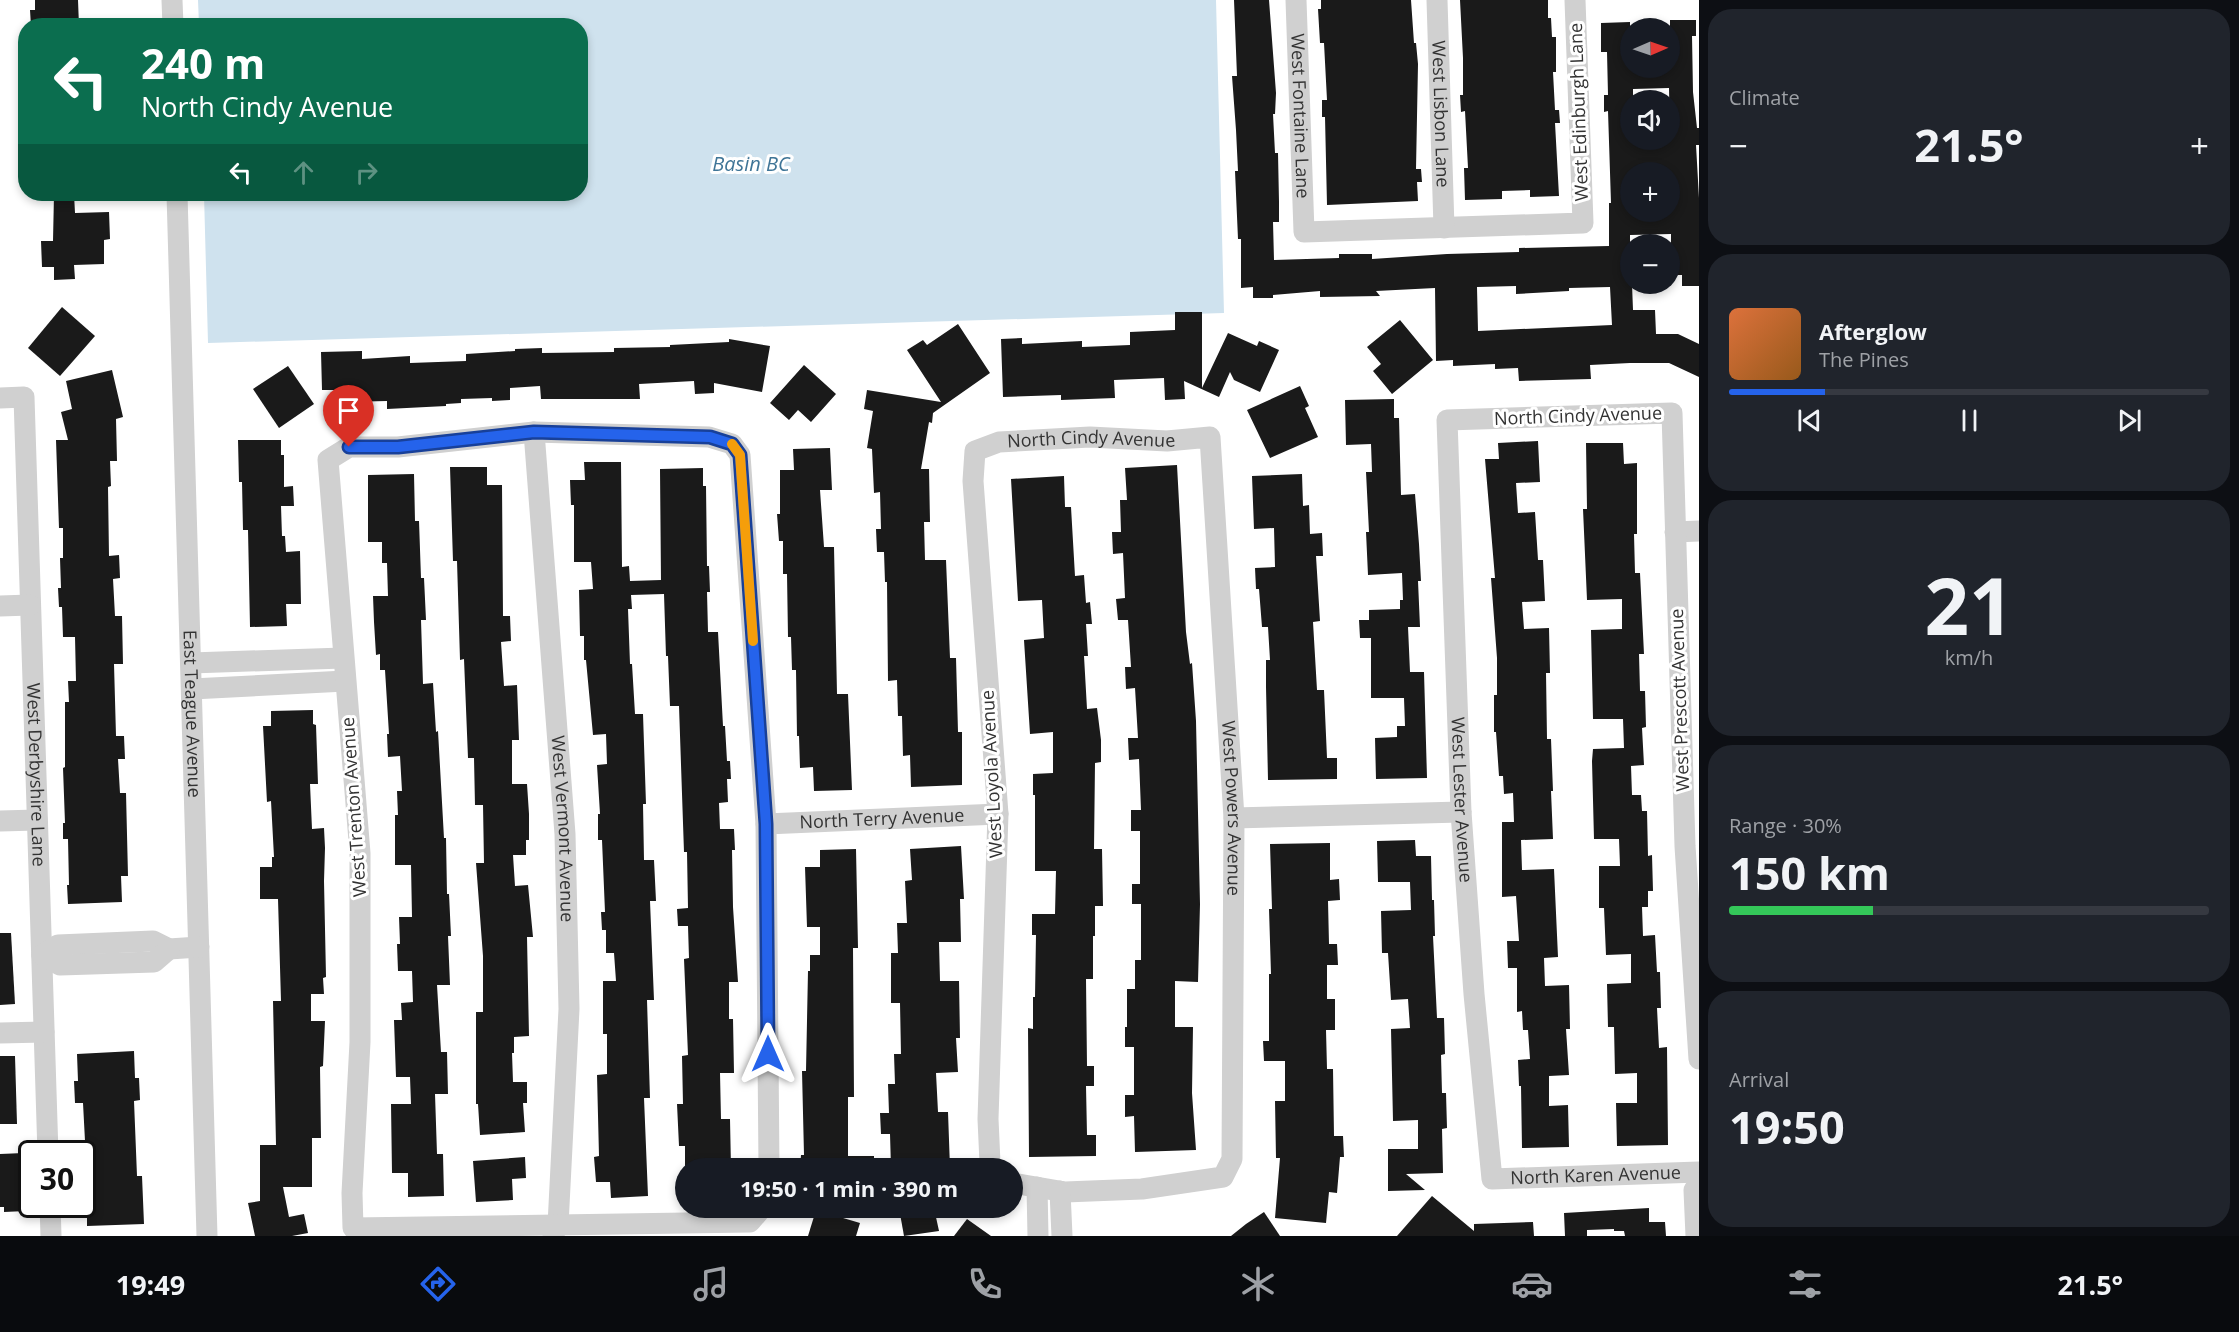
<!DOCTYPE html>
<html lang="en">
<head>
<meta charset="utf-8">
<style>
	body { margin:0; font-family:"Open Sans",sans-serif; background:#20242c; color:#f1f3f6; height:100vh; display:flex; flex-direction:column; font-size:22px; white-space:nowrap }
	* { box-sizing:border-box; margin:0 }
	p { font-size:20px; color:#9ea1a6 }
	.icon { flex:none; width:33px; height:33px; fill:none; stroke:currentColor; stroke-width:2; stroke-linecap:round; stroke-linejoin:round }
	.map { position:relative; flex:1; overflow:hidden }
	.panel { display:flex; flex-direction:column; gap:9px; padding:9px; background:#0d0f14; width:540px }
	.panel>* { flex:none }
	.top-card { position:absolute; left:18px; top:18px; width:570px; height:183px; border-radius:24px; box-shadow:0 3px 9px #0003; background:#0b6e4f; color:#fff; overflow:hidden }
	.needle { width:39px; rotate:88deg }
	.buttons { position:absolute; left:1620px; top:18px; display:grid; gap:12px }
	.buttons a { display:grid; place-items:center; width:60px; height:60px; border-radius:50%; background:#171b24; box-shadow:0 3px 9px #0003; font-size:30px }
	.speed { position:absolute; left:18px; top:1140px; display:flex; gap:12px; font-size:30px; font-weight:700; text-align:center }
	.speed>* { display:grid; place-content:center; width:78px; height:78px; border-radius:50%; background:#171b24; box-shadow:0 3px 9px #0003; line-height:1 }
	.speed .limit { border:3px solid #111; border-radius:9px; background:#fff; color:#111 }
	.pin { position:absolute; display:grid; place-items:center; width:51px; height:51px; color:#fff; margin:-62px -26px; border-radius:50% 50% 50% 0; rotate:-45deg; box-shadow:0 0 6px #0007 }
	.pin .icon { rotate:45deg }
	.me { position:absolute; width:66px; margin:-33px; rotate:0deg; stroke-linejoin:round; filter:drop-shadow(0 0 4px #0008) }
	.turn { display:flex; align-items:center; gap:21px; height:126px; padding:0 24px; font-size:27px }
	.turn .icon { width:78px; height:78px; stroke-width:2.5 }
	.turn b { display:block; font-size:42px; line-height:51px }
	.lanes { display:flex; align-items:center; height:57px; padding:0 24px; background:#0003; justify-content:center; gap:30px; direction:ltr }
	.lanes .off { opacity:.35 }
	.big { font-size:45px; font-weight:700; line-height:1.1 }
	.panel .card { flex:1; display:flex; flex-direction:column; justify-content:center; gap:9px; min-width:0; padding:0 21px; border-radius:24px; background:#20242c }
	.panel .dial { align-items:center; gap:0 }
	.dial b { font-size:78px; line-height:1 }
	.song { display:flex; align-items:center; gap:18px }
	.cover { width:72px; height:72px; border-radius:9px; background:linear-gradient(135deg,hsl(20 70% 55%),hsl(30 70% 35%)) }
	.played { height:6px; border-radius:3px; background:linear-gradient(90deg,#2563eb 20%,#363941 20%) }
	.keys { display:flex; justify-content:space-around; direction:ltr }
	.heat { display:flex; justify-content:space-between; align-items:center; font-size:33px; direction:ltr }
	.charge { height:9px; border-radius:4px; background:linear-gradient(90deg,#34c759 30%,#363941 0) }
	.trip { position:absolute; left:675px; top:1158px; width:348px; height:60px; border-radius:30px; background:#171b24; box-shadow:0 3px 9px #0003; font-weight:700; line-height:60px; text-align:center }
	.tabs { display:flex; height:96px; justify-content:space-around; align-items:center; background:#090b0e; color:#9ea1a6 }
	.tabs .icon { width:42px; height:42px }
	.tabs .selected { color:#2563eb }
	.tabs b { font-size:27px; color:#f1f3f6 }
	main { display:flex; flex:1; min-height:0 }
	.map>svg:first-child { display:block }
	.water { fill:#cfe2ee }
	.building { fill:#1a1a1a; fill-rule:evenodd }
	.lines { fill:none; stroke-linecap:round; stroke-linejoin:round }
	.minor { stroke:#d0d0d0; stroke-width:21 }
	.route-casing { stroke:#184099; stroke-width:15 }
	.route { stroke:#2563eb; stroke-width:10 }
	.slow { stroke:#f59e0b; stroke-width:10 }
	.labels { text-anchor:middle; stroke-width:6; stroke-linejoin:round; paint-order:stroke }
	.street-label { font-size:18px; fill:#333; stroke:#fff }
	.water-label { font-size:20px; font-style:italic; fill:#3f7597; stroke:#fff }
</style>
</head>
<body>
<main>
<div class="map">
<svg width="1699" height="1236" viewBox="0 0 1699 1236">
	<rect width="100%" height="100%" fill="#fff"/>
	<path class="water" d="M198,0H1216L1224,313L208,343L204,194H580V26L199,25Z"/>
	<g class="building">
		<path d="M35,0H78L79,26H31L30,10H35Z"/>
		<path d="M1234,0H1269L1276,93L1275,114H1273L1275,153H1278L1279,202V222H1273L1274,260L1339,258V254H1372V259L1447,254L1519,252V248L1609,246V203H1611L1608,111L1604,112V95H1608L1607,52H1601V23L1630,22V70L1651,69H1670V20H1696V36H1692L1693,92L1697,128H1699V145H1696L1699,198V286H1682V275H1671V234L1630,235V284H1632L1633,310H1655L1656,334H1678L1699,344V377L1669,363H1630L1590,365L1591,379L1519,381L1518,368L1495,369V364L1453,366V360L1436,361L1435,288L1376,291L1380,296L1320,297V291L1273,295V298H1253V287L1241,288V239H1238L1235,171H1238L1236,130L1232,76H1237ZM1669,88L1670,140H1630V100H1633V89ZM1630,172H1670V212H1630ZM1516,286V294L1569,291V288L1610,287L1612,325L1478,331L1477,287Z"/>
		<path d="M1321,0H1411L1414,43H1416L1418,64L1416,169H1421L1422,182H1417L1418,201L1327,205L1325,117H1322V100H1327L1324,43H1320L1318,9H1321Z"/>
		<path d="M1460,0H1548V18H1551L1552,37H1556V72H1553L1555,110H1559L1560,123H1555L1559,196L1530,197V190L1502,191V199L1465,200L1464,168H1468L1465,111L1461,112L1460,95H1463V58Z"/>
		<path d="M54,194H74L75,213L109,212L110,239L104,240V264L74,265L75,279L54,280V267H42L41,241H53Z"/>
		<path d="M62,307L95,336L60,376L28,348Z"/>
		<path d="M1175,312H1202V388L1228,333L1257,346L1259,341L1279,350L1260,392L1234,380L1230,372L1219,397L1184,381L1185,399L1165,400L1164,378L1114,380L1115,398L1061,400V395L1003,397L1001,339L1022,338V344L1082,341V347L1130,345V332L1175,330Z"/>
		<path d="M1400,320L1433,360L1392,394L1373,371L1381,364L1367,347Z"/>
		<path d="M958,324L990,373L933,413L932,423L929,422L921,469H929L930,522H924L925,560H946L950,658H956L958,732H962V785L911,787L910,755L903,756L902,716H898L897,680L888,681L887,582H885L884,552H877L876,529H881L880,492L874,493L872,449L867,448L873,411L864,409L867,390L941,402L907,350L923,340L927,345Z"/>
		<path d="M729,339L770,346L762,392L714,383V393L695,394L694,381L639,384L640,399H541L540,386L510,388V400L492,401V398L461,399V403L446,404V406L387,409V401L346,402L345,390H322L321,352L362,351V359L410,356V363L466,361V354L515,351V349L542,348V353L614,352V348L670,347V345L729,342Z"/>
		<path d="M804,365L836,394L811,422L798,410L789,420L770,403Z"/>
		<path d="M288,366L314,404L279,428L253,389Z"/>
		<path d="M112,370L123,417L116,419L117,461H110L111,486L108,487L109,556L119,555L120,578L113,579L115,616H122L123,664H114L116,736H124L125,759H118L120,793H126L128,876H121L122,902L68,904L67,885H69L68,839H63V823H65L63,768L65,767V702H69L68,681H76L75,637H63L62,607H59L58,588H61L60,558H63V528H59L56,440H68L61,412L72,409L66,381Z"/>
		<path d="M1300,386L1309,406L1305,408L1318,437L1270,458L1247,410Z"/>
		<path d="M1394,399V418H1399L1401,495L1415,494L1419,544L1421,581H1418L1420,627H1408L1410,672H1424L1427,778L1376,779L1375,738L1397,737V726H1405L1404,698H1371V638H1360L1359,620H1369V610L1400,609V600H1403L1402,573L1368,575L1366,532H1369L1366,472H1372L1371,444L1346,445L1345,400Z"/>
		<path d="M238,440H281V455H284V487L293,486L294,506H281L282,536H285L286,552L300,551L301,604H286L287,626L250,627L248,530H243L242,482H239Z"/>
		<path d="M1538,441L1540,482L1516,483L1518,513L1535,512L1538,560H1543L1545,601L1522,602L1524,629L1549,628L1550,673H1546L1547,739H1551L1553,791H1551L1553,839L1521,840L1522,870L1554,869L1558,957L1544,958L1545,986L1569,985L1570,1029H1566L1569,1075L1549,1076V1106L1568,1105L1569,1147L1522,1148L1521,1086H1519L1518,1060L1530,1059L1528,1030H1523L1522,1011L1517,1012V968H1508L1507,941H1519L1516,896L1502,897V822H1514L1513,793L1504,794L1503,776H1499L1496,732H1494V695H1497V658L1491,578H1495L1485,459H1499L1498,443Z"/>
		<path d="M1586,443H1623L1624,464L1637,463V534H1634L1635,573H1640L1644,654H1639L1640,691H1645L1646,727L1642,728L1644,765L1631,766L1632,795H1641L1642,811H1647L1648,856L1652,855L1653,891H1648V907H1642L1643,936L1655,935L1657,972H1660L1661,1008H1657L1659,1048L1667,1047L1668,1145L1617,1146L1616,1103H1637V1073L1615,1074L1614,1027H1608L1607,984L1631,983V954L1606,955L1604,908H1599V866H1620L1619,839H1594L1592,761L1593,749L1624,748L1623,719H1593L1591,630L1622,629V599L1587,600L1583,509H1587Z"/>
		<path d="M830,448L832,490H820L824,547H834L837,694H848L852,790L814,791L813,767L800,768L799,736H797L796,670H792L791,637H788L787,574H783V541H779L777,514H780V470H794L793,449Z"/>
		<path d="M584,462H621L622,567L629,566L630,581L661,580L660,469L703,468V486H706L707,566H709L710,592H707L708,632H718L723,726H725L727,761H730L731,779H727L728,802L719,803L720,829H734L735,850H732L733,907L738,982H729V1019H733L734,1073H720L721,1119H730L731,1168H685V1146H679L677,1104H683L682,1056L688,1055L684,959L689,958L688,926H678L677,909L688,908L687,852H684L679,706H670L668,656H666L664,594L631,595L632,609H628L630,664H632L635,714H643L646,804H643L644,860H654L656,901H650L654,1000H647L650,1098H644L648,1196L611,1198L610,1182H596L594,1157L599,1156L597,1075L607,1074V1034H603V981H616L614,953H606V930H602L601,912H605L602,840H598V814H600L597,765L607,764L606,734L593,735L586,660H584V636H580L579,590L593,589L591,562H574V505H571L570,480H585Z"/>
		<path d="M1177,465L1186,632L1190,664L1192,663L1196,721L1200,904L1198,982L1175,981V1027H1193L1192,1093L1196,1150L1135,1152L1134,1116L1125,1117V1095H1134V1047H1125V1027H1127V989H1135V960H1141V904H1132V884H1140V831H1131V810H1141L1139,759L1129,760L1128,738H1138L1135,688L1126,689L1125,667H1131L1128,620H1118L1116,599L1125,598L1123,553L1113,554L1112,532H1121L1120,500H1127L1125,468Z"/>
		<path d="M450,467H487V485H502L503,616H510L511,641L501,642L504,686L517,685L519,740H512V784H527L529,814V840H526V855H513L515,886L528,885L533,937H527L529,1036L514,1037V1053H512L513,1082H527V1103H523L525,1132L480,1135L478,1104H476V1012H483V956L476,863H484L483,805H475L474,758H468L464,659L460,660L457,561H453Z"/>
		<path d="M414,474L415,521H419L421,578H424L426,620H421L423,684L433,683L436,732L438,731L444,838H446L447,894H449L451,936H448L450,985H437L441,1052H447L448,1094H435L437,1154H443L444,1196L408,1197V1173H392L391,1104H411L410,1077H396L394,1020H402L401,1003L413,1002L412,971H398L397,944H400L399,917H412L411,865H395V815H398L397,791H402L400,756L388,757L387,734H389L385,670H380V654L376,655L374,622L373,596H388L387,563H382V542H368V475Z"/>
		<path d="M1302,474L1303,506L1309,505L1310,534L1322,533L1323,556H1316L1320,621L1313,622L1317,690H1324L1327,758H1337V779L1268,780L1266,687V660H1270L1268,627H1262L1259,589H1256L1255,568L1275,567L1274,528L1254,529L1252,476Z"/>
		<path d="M1064,476L1065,507H1071L1075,576L1084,575L1086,603L1090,602L1092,624H1086L1088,656H1084L1087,709L1097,708L1101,740V762L1095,763L1094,849H1102L1103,906H1095V936H1093V979H1086L1087,1066H1094V1086H1086L1087,1135H1096V1156L1029,1157L1028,1028L1033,1029V997H1035L1036,935H1032V914H1055L1056,871H1035V795H1033V774L1053,773V732L1030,734L1024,640L1044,638L1042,600L1018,601L1011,479Z"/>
		<path d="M313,710V724L316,725L318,784H310L312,829L324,828L325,848L324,881L326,977L323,978L324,994H311V1021H325L323,1066L320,1067L321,1138H312V1187H283L289,1217L304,1214L308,1233L292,1236H255L248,1203L260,1201V1145H276L273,1001H281L278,899H260V867H272V857H274L271,801L267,802L263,726H271V711Z"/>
		<path d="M1415,840L1416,856H1431L1432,900H1434L1435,936H1433L1437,1018H1444L1445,1054L1441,1055L1442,1093H1446L1447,1128L1442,1129L1443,1173L1406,1174L1425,1190L1388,1191V1149H1418V1120L1393,1121L1391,1029L1410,1028L1408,999L1391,1000L1388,953H1382L1381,911L1411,910L1410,882H1378L1377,841Z"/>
		<path d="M1330,843V880L1339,879L1340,900L1328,901L1329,944H1337L1338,965H1327V999H1335V1030H1326L1327,1069H1333L1334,1136H1343L1344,1157H1340L1337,1193L1329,1192L1326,1223L1275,1218L1280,1158H1276L1275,1101H1285V1061H1264L1263,1041H1269V974H1271L1269,909H1272L1270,844Z"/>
		<path d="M961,846L964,899H960L961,942H939L940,981H959L960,1038H956L958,1072L936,1073L938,1112H948L950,1168H891L890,1134H881L880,1113H889L888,1084H895L894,1054H901L900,1003H891V953H898L897,923H907L905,881L912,880L910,849Z"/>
		<path d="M856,849L858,948H853L854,1097H848V1156H874V1168H800L801,1155H804L802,1071H806L808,971H810V955H820V927H807L805,867H820V850Z"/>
		<path d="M0,933H11L15,1004L0,1005Z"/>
		<path d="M134,1051L135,1078H139L140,1100L134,1101L137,1176H142L144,1224L87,1226V1164H82V1141H85L83,1103H75L74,1081H78L77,1054Z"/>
		<path d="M0,1056H15L17,1124H0Z"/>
		<path d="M24,1153L26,1211L4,1212V1207H0V1154Z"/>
		<path d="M525,1157L526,1178L512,1179L513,1200L476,1202L473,1161Z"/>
		<path d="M1432,1196L1474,1231V1224L1533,1222L1534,1236H1397Z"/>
		<path d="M899,1208H934L939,1231L904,1236Z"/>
		<path d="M1649,1208V1222H1665L1666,1236H1625L1624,1231H1614V1229L1587,1230V1236H1565L1564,1213Z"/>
		<path d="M816,1210L860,1223L856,1236H808Z"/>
		<path d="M1264,1212L1280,1236H1231L1246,1224Z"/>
		<path d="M967,1219L991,1236H954Z"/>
	</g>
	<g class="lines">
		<g class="minor">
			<path d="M172,0L173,26"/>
			<path id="s1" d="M1296,0L1304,232L1583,223L1575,0"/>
			<path id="s2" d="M1437,0L1444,228"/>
			<path id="s3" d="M177,194L207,1236"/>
			<path id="s4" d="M0,398L24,397L48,1154"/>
			<path id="s5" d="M534,432L565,834L569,1009L558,1225L553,1236"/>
			<path d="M1675,532L1699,531"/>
			<path d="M0,606L30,605"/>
			<path d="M191,663L343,658"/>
			<path d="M192,689L345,681"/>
			<path d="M1234,818L1461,812"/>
			<path d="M0,821L37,820"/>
			<path id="s6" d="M766,824L998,814"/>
			<path d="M42,955L58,945L153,941L169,949L199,947"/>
			<path d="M42,955L60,965L154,962L169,949"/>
			<path d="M0,1033L44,1032"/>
			<path id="s7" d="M1699,1059L1685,846L1672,413L1447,420L1461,812L1474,994L1492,1179L1699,1172"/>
			<path id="s8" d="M993,1168L990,1163L988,1119L998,814L973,481L975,451L999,442L1090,437L1167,441L1210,437L1234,818L1232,1159L1223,1177L1142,1189L1065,1192L1012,1183"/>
			<path d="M1037,1187L1038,1236"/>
			<path d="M1060,1191L1062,1236"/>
			<path d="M50,1204L51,1236"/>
			<path d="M762,1208L750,1222L353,1228L352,1193L360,1042V853L328,460L349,447H398L534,432L709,437L732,444L740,455L766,824L769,1168"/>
			<path d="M1696,1236L1694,1190L1699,1183"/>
		</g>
	</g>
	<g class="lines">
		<defs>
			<path id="route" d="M349,447H398L534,432L710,437L732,444L740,455L766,824L768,1054"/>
		</defs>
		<use href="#route" class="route-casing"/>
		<use href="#route" class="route"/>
		<path class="slow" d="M732,444L740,455L753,641"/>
	</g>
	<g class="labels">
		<g class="street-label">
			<text transform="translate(1579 112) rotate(-92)" y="6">West Edinburgh Lane</text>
			<text dy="6" stroke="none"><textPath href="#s2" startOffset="114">West Lisbon Lane</textPath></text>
			<text dy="6" stroke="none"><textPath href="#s1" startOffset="116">West Fontaine Lane</textPath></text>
			<text transform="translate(1578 416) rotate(-2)" y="6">North Cindy Avenue</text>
			<text dy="6" stroke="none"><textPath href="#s8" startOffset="837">North Cindy Avenue</textPath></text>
			<text transform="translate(1680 700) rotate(-92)" y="6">West Prescott Avenue</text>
			<text dy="6" stroke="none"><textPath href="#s3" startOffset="520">East Teague Avenue</textPath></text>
			<text transform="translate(992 774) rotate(-93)" y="6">West Loyola Avenue</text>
			<text dy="6" stroke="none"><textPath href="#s4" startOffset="402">West Derbyshire Lane</textPath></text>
			<text dy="6" stroke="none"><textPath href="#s7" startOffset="1252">West Lester Avenue</textPath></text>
			<text transform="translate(354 807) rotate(-94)" y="6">West Trenton Avenue</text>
			<text dy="6" stroke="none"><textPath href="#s8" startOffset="1328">West Powers Avenue</textPath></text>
			<text dy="6" stroke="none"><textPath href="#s6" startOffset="116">North Terry Avenue</textPath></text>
			<text dy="6" stroke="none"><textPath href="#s5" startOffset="398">West Vermont Avenue</textPath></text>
			<text dy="6" stroke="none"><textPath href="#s7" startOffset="1736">North Karen Avenue</textPath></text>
		</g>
		<g class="water-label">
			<text x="751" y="171">Basin BC</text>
		</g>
	</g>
</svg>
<div class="buttons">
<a><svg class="needle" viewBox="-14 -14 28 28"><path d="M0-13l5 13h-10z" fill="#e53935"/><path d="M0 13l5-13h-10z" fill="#9ea1a6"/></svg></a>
<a><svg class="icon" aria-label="sound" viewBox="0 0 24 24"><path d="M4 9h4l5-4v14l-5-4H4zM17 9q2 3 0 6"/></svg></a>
<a>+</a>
<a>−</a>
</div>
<div class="speed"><div class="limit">30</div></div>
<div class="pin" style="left:349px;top:447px;background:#d93025"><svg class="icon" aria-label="arrive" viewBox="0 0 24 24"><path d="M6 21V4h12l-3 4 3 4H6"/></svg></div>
<svg class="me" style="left:768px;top:1054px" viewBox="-20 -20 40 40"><path d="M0-17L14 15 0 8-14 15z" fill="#2563eb" stroke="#fff" stroke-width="4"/></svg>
<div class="trip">19:50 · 1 min · 390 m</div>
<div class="top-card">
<div class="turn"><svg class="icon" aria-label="left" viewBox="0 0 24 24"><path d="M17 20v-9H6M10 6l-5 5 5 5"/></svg><div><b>240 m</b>North Cindy Avenue</div></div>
<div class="lanes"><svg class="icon" aria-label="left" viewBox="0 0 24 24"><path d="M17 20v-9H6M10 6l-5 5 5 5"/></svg><svg class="icon off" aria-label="ahead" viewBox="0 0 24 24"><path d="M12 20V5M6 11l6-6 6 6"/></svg><svg class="icon off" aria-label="right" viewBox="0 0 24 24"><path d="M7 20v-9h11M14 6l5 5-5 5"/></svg></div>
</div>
</div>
<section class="panel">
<div class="card"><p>Climate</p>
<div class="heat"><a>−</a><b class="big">21.5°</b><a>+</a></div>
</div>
<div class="card">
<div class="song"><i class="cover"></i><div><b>Afterglow</b><p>The Pines</p></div></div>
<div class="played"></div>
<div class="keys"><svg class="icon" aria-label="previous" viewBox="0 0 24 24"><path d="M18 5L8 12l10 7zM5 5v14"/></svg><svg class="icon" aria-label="pause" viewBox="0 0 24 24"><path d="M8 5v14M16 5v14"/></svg><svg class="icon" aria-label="next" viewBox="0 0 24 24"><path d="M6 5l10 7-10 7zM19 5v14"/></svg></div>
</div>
<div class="card dial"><b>21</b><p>km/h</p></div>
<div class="card"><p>Range · 30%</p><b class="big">150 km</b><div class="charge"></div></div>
<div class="card"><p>Arrival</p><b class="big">19:50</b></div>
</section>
</main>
<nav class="tabs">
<b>19:49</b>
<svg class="icon selected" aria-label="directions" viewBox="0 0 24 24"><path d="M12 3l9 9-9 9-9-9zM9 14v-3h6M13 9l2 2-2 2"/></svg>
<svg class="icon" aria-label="music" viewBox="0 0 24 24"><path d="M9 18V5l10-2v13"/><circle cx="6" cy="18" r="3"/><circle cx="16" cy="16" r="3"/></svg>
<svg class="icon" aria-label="phone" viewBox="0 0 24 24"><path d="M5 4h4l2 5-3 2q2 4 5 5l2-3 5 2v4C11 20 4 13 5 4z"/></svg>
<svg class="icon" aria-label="climate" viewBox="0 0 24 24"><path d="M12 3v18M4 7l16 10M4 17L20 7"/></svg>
<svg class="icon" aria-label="car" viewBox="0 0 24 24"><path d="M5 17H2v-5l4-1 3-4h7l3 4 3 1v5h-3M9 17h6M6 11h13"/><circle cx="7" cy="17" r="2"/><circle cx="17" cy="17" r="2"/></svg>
<svg class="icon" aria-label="filters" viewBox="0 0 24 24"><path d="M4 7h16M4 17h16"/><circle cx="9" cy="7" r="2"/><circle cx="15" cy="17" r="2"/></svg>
<b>21.5°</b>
</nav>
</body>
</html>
